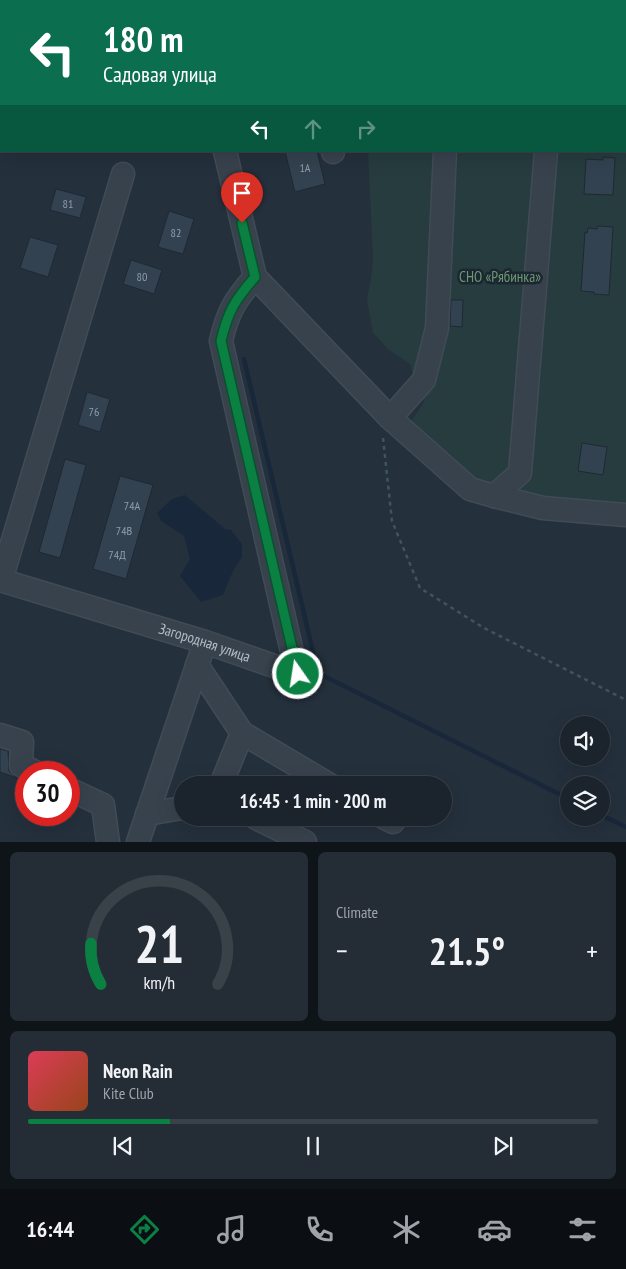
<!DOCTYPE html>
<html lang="en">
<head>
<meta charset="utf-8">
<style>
	body { margin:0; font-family:"PT Sans Narrow",sans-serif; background:#242c35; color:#f1f3f6; height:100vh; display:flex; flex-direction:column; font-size:19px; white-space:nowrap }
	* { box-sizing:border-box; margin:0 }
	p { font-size:16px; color:#a0a4aa }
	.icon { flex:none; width:28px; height:28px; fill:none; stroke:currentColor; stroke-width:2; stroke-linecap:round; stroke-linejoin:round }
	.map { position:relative; height:842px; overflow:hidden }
	.details { display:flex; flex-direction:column; gap:10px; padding:10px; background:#0f1419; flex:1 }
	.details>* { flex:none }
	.top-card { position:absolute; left:0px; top:0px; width:626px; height:152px; box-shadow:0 5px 20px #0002,0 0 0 1px #394149; background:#0b6e4f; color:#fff; overflow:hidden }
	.tools { position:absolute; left:560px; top:716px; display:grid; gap:10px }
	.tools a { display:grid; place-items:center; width:50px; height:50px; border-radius:50%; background:#1b242d; box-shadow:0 5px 20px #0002,0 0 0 1px #394149; font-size:25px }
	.speed { position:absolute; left:15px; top:761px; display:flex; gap:10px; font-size:25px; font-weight:700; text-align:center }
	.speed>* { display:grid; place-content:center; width:65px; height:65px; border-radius:50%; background:#1b242d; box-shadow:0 5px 20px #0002,0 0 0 1px #394149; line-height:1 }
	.speed .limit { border:8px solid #d22; background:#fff; color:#111 }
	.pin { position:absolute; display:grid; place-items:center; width:42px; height:42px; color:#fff; margin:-51px -21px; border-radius:50% 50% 50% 0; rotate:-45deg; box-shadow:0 0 5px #0007 }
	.pin .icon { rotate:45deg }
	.me { position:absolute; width:55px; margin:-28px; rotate:347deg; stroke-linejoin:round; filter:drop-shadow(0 0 4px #0008) }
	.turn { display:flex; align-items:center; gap:18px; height:105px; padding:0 20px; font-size:22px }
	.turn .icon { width:65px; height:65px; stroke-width:2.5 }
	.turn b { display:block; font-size:35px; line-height:42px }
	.lanes { display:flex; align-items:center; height:48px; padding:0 20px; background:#0003; justify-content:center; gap:25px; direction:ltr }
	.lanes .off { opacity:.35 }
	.big { font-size:38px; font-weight:700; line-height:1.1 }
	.details .widget { flex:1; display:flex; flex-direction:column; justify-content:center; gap:8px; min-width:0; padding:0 18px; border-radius:8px; background:#242c35 }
	.details .dial { align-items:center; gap:0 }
	.dial svg { height:130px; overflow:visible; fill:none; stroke:#394149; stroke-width:7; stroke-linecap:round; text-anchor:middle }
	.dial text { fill:#f1f3f6; stroke:none }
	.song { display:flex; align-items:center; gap:15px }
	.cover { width:60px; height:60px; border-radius:8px; background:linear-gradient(135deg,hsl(350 70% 55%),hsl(20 70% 35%)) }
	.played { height:5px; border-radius:2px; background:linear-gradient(90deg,#0b8043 25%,#394149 25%) }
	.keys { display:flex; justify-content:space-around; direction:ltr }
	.heat { display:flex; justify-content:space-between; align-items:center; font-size:28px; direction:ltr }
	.details .tiles { flex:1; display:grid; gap:10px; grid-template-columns:1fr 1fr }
	.widget:last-child { grid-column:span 2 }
	.trip { position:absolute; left:174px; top:776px; width:278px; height:50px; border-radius:25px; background:#1b242d; box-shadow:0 5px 20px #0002,0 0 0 1px #394149; font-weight:700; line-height:50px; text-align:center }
	.tabs { display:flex; height:80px; justify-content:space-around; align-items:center; background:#0b0e12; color:#a0a4aa }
	.tabs .icon { width:35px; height:35px }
	.tabs .current { color:#0b8043 }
	.tabs b { font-size:22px; color:#f1f3f6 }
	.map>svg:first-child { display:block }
	.green { fill:#263c3e }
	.water { fill:#18283a }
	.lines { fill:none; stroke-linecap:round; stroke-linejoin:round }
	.stream { stroke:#18283a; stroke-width:4.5 }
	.building { fill:#334250; stroke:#1f2934 }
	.minor-casing { stroke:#414b56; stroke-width:25 }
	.path { stroke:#3f5556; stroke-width:2.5; stroke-dasharray:4 4; stroke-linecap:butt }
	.minor { stroke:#38424d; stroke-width:22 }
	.route-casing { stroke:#07532c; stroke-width:12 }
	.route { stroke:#0b8043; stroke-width:9 }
	.labels { text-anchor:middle; stroke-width:5; stroke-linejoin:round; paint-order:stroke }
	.number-label { font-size:12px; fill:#929da9 }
	.park-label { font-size:15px; fill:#6c9873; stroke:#1d2732 }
	.street-label { font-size:15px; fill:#b4bdc8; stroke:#1d2732 }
</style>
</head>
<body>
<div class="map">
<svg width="626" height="842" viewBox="0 0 626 842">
	<rect width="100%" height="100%" fill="#24303c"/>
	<g class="green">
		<path d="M0,0H144V1H1V64Z"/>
		<path d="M363,0H626V523L496,491L405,431L425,400L415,389L411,365L388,349L373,333L367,299L371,279L373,260L368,151H625V1Z"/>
	</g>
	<path class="water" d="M185,495L225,529L231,530L242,544V557L233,571L223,595L201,602L180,576L190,559L184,536L161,521L157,513L172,499Z"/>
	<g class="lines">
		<g class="stream">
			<path d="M244,359L318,673L569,799"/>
			<path d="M601,815L626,827"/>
		</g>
	</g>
	<g class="building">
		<path d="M285,151H317L325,184L295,192Z"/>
		<path d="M603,157L615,158L613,195L584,194L586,159L603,160Z"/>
		<path d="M56,189L86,197L80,218L50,210Z"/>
		<path d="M169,211L194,219L183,254L158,247Z"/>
		<path d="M598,226L613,227L609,295L594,294V292L581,291L585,232L587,233L588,228L597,229Z"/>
		<path d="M30,237L58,245L48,277L20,268Z"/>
		<path d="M131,260L162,270L154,294L123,284Z"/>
		<path d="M451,300H463L462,327L450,326Z"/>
		<path d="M87,392L110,399L100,432L78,425Z"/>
		<path d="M582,443L607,447L603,475L578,471Z"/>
		<path d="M65,459L86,465L60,558L39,552Z"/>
		<path d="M120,476L153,485L126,579L93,569Z"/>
		<path d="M0,749L8,751L9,771L17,778L0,772Z"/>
		<path d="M42,761L69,770V772H48L46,765Z"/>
	</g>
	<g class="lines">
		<defs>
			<g id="minor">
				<path d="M189,0V1"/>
				<path d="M286,0V1"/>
				<path d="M558,1V0"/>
				<path d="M225,151L255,277L390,418L470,489L494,496L520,473L546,151"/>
				<path d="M333,151V152"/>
				<path d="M390,418L424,380L437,328L445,151"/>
				<path d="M494,496L543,508L626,515"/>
				<path id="s1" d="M0,580L205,642L297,674L221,341C228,311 235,300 255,277"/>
				<path d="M1,580L123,174"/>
				<path d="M197,665L242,733L221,785"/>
				<path d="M242,733L330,785"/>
				<path d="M0,735L22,742L21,765L35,772"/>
				<path d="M69,789L103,805L108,842"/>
				<path d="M147,814L182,808"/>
				<path d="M256,818L305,842"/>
				<path d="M385,818L393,822"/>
				<path d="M138,842L205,642"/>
			</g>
		</defs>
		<use href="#minor" class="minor-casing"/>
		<path class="path" d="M383,438L392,521L420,588L484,628L626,700"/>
		<use href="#minor" class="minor"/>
	</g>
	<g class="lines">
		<defs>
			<path id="route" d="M242,223L255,277C235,300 228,311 221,341L298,674"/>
		</defs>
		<use href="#route" class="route-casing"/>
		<use href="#route" class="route"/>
	</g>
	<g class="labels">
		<g class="number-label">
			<text x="305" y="172">1А</text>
			<text x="68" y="208">81</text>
			<text x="176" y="237">82</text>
			<text x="142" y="281">80</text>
			<text x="94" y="416">76</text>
			<text x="132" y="510">74А</text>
			<text x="124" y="535">74В</text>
			<text x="117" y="559">74Д</text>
		</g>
		<g class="park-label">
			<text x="500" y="282">СНО «Рябинка»</text>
		</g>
		<g class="street-label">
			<text dy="5" stroke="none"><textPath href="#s1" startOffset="214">Загородная улица</textPath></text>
		</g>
	</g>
</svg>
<div class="tools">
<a><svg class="icon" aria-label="sound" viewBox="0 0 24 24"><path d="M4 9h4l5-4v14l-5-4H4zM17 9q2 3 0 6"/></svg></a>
<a><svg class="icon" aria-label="layers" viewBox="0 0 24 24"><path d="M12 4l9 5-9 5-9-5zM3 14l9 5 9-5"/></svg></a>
</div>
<div class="speed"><div class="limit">30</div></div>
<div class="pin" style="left:242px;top:223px;background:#d93025"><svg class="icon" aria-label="arrive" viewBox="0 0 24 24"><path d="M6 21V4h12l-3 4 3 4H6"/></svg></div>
<svg class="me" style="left:298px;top:674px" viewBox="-20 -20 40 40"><circle r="17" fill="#0b8043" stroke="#fff" stroke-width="3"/><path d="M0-11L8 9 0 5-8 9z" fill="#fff"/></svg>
<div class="trip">16:45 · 1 min · 200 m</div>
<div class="top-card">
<div class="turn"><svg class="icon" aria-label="left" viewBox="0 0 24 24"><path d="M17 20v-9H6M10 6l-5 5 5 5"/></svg><div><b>180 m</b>Садовая улица</div></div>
<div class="lanes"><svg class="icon" aria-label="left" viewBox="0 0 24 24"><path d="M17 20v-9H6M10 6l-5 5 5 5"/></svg><svg class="icon off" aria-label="ahead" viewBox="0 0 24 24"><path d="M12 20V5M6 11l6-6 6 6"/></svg><svg class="icon off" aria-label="right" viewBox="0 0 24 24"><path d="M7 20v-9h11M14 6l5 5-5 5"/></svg></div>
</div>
</div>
<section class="details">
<div class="tiles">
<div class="widget dial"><svg viewBox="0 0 100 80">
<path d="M14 69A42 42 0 1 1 86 69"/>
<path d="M14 69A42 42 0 0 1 8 44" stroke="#0b8043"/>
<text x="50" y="56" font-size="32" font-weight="700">21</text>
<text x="50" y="72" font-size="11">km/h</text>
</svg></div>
<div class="widget"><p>Climate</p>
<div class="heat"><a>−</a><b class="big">21.5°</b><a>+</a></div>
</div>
<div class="widget">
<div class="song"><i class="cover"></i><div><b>Neon Rain</b><p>Kite Club</p></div></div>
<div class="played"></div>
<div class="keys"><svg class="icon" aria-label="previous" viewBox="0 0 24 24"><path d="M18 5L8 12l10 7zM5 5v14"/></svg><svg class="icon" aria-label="pause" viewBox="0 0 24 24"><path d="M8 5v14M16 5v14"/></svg><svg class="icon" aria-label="next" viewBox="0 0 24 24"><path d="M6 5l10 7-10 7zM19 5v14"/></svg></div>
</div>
</div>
</section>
<nav class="tabs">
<b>16:44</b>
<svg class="icon current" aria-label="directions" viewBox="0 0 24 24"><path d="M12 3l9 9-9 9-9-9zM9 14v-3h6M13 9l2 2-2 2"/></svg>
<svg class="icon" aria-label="music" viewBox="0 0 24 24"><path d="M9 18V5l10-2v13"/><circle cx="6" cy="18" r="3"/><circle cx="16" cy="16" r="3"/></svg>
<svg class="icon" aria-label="phone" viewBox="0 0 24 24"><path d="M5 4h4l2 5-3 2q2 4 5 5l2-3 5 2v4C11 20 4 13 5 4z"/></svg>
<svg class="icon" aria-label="climate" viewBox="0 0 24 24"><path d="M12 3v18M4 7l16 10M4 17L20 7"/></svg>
<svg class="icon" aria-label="car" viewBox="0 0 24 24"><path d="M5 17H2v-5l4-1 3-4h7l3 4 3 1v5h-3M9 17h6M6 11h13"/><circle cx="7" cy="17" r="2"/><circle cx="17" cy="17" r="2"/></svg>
<svg class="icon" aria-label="filters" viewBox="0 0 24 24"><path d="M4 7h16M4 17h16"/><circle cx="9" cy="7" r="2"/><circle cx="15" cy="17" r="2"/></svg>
</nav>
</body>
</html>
